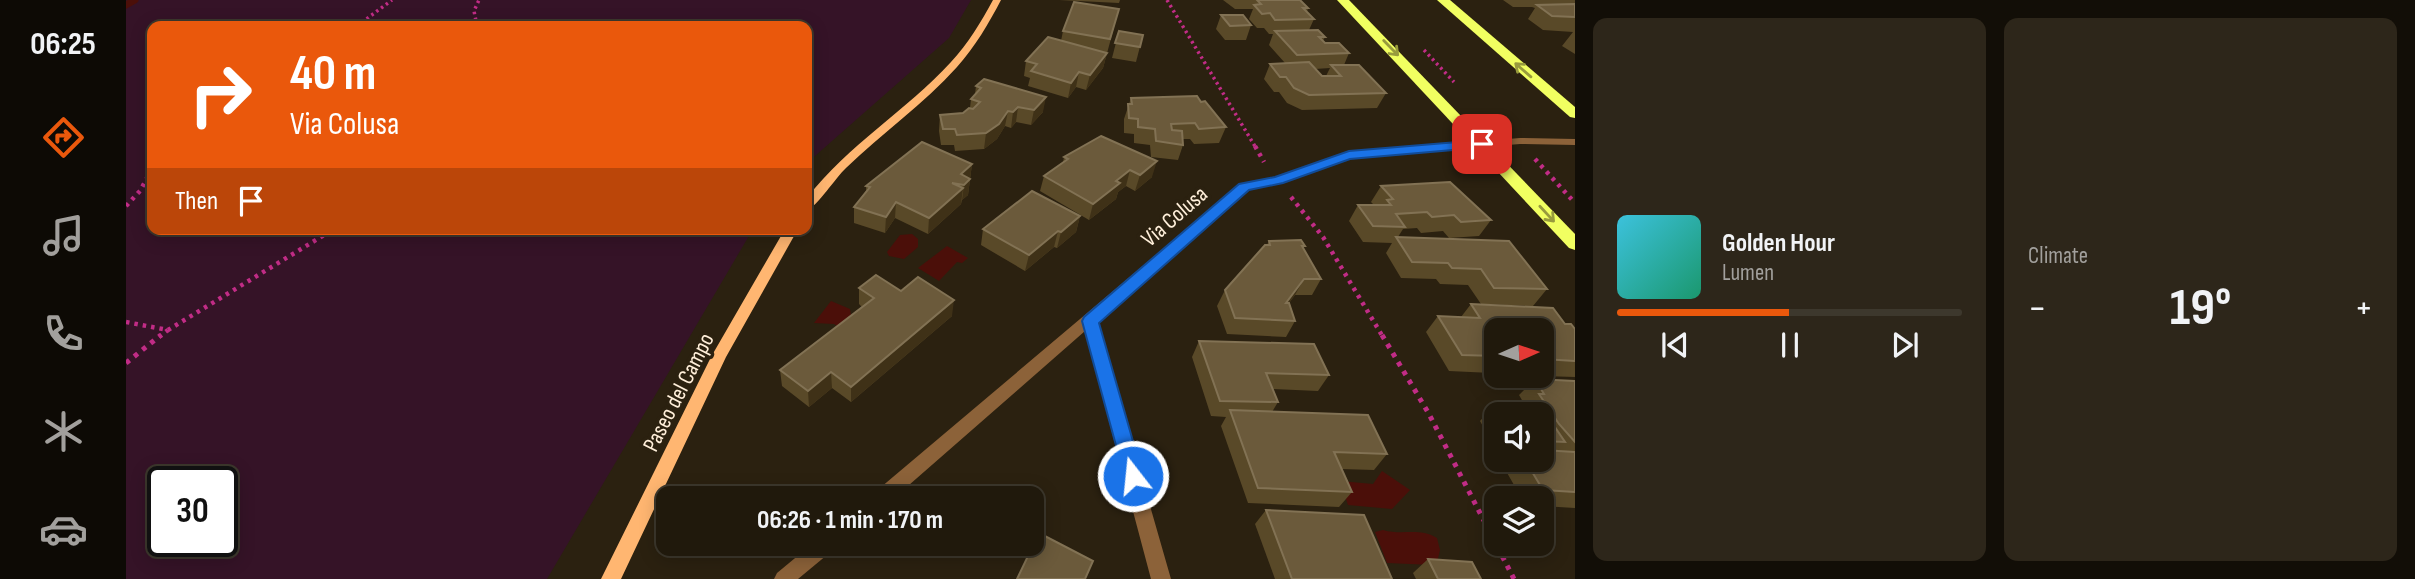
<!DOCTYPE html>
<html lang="en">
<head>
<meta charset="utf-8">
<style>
	body { margin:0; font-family:"Sofia Sans Condensed",sans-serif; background:#2d261a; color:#f1f3f6; height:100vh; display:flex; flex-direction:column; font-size:26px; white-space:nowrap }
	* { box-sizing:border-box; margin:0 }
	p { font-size:23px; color:#a2a09d }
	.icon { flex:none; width:38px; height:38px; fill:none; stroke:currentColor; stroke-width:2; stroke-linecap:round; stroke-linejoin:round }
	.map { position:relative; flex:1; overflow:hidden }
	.side { display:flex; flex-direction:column; gap:18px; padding:18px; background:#120e07; width:840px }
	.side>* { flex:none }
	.banner { position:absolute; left:21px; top:21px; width:665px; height:214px; border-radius:14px; box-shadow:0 4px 18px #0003,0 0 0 2px #3d382d; background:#ea580c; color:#fff; overflow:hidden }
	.needle { width:46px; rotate:87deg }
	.controls { position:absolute; left:1358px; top:318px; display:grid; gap:14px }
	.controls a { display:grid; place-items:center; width:70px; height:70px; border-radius:14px; background:#20190c; box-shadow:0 4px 18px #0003,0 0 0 2px #3d382d; font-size:35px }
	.speed { position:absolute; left:21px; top:466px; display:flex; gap:14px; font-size:35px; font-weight:700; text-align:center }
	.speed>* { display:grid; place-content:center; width:91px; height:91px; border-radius:50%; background:#20190c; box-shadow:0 4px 18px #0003,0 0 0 2px #3d382d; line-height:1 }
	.speed .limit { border:4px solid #111; border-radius:10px; background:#fff; color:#111 }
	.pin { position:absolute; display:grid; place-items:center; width:60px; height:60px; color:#fff; margin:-30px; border-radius:14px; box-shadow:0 4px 10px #0006 }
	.me { position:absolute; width:77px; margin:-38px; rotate:344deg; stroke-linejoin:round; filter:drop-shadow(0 0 5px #0008) }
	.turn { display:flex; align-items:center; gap:24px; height:147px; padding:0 28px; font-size:32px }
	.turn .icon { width:91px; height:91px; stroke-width:2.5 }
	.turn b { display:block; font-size:49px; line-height:60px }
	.then { display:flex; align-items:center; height:66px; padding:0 28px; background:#0003; gap:14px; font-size:26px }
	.big { font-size:52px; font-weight:700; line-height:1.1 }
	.side .card { flex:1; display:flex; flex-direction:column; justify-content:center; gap:10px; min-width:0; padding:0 24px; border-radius:14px; background:#2d261a }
	.song { display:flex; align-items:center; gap:21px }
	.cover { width:84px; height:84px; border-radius:10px; background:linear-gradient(135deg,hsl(190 70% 55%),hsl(160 70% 35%)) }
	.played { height:7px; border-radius:4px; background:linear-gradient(90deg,#ea580c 50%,#3d382d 50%) }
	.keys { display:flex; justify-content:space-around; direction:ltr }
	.heat { display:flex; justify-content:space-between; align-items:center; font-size:38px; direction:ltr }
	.side .tiles { flex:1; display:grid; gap:18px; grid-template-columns:repeat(2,1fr) }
	.trip { position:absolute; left:530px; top:486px; width:388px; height:70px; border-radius:14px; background:#20190c; box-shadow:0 4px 18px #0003,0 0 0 2px #3d382d; font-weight:700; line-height:70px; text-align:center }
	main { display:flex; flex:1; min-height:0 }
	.dock { display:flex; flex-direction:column; width:126px; justify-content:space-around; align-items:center; background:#0d0a05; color:#a2a09d }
	.dock .icon { width:49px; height:49px }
	.dock .selected { color:#ea580c }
	.dock b { font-size:32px; color:#f1f3f6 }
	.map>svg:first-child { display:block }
	.green { fill:#351327; fill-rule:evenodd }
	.water { fill:#4b0f09 }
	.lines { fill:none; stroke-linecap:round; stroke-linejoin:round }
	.stream { stroke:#4b0f09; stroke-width:7 }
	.path-far2 { stroke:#c12c86; stroke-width:3.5; stroke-dasharray:2.5 3.5; stroke-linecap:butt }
	.path-far1 { stroke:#c12c86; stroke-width:4.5; stroke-dasharray:3.5 5; stroke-linecap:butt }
	.path { stroke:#c12c86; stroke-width:5; stroke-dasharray:4.5 6; stroke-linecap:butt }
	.street { fill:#8c6239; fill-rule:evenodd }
	.secondary { fill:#ffb671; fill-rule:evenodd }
	.primary { fill:#f1ff61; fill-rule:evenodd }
	.wall { fill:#594928; fill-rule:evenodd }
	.shaded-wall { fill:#3f3117 }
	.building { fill:#6b5a3b; stroke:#827254; stroke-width:2 }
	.oneway { stroke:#989b3d }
	.route { fill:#1a73e8; stroke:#114b97; stroke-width:2 }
	.labels { text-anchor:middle; stroke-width:7; stroke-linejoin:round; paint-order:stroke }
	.street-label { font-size:23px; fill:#ffefda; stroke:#2b2110 }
</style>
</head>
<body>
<main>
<nav class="dock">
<b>06:25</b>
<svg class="icon selected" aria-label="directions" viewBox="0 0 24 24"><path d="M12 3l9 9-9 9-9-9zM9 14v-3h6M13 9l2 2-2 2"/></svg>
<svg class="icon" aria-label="music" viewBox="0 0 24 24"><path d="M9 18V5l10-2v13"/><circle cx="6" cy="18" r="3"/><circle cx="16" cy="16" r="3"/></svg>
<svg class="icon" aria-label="phone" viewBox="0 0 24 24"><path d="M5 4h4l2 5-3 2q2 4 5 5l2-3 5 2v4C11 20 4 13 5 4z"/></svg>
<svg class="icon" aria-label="climate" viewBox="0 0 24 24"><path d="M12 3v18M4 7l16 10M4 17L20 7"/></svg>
<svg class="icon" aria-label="car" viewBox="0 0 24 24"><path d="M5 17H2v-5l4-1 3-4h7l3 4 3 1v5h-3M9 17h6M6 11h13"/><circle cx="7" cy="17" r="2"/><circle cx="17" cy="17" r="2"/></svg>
</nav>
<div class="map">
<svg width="1449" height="579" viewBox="0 0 1449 579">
	<rect width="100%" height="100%" fill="#2b2110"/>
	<path class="green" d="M0,0H845L823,38L681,163V26H26V229H627L421,579H0ZM96,481V541H37V481Z"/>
	<g class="water">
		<path d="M786,234L792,239V247L778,259L763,256L761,252L774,235Z"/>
		<path d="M821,246L842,258L836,263L831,262L813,281L792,268Z"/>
		<path d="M705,301L724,309L725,315L715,328L708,324L688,323Z"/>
		<path d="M1256,471L1284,490L1266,509L1222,505L1214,481L1247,484Z"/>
		<path d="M1257,530C1277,536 1292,527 1311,538L1314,550L1311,563L1307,565L1261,563L1249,532Z"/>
	</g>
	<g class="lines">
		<path class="stream" d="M0,5L9,0"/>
		<g class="path-far2">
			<path d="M1041,0L1130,148"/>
			<path d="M231,26L266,0"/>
			<path d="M351,26L348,11L353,0"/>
			<path d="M1298,50L1328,82"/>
		</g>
		<g class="path-far1">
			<path d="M1129,146L1138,162"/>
			<path d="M1409,159L1449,203"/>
			<path d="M1165,197L1197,237L1257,337"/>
			<path d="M0,206L14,191L26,169"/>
			<path d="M0,322L42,330L208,229"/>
			<path d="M33,337L42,330"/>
		</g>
		<g class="path">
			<path d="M1256,335L1303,414L1388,579"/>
			<path d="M0,363L35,335"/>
		</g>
		<g class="street">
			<path d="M1394,138L1449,139V145L1394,144L1225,158L1156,183L1122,190L971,321L1045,579H1025L959,331L767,499H745L748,493L1114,184L1149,177L1223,152Z"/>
			<path d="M686,544H709L707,550L672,579H648L651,573Z"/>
		</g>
		<g class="secondary">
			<path d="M867,0H875C863,23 849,47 831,67C798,104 756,133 720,168C710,177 691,207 681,210V198C722,145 780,111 825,62C842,44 855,22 867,0Z"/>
			<path d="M659,229H672L600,357L495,579H475L585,357Z"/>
		</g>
		<g class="primary">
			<path d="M1211,0H1223L1449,234V250L1443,248Z"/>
			<path d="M1311,0H1324L1449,107V118L1444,117Z"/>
		</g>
	</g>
	<g class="wall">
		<path d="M933,0H994L993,3Z"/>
		<path d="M1097,0H1174L1182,8L1181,12L1188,19L1183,30L1199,37L1197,41L1199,43L1223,53L1218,65L1260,93L1251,108L1176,110L1161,103L1153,92H1148L1138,79L1144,64L1159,63L1143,45L1147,34H1143L1138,28H1131L1123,19L1127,9H1109ZM1204,68L1200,76H1196L1189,69Z"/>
		<path d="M1377,0H1449V54L1436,46L1447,32L1417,30L1402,19L1409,8L1406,7H1387Z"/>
		<path d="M993,9L977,68L960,90L950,87L942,98L902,86L904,78L898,76L900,61L935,41L937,31Z"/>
		<path d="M1095,15L1125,25L1120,40H1099L1090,29Z"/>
		<path d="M993,31L1017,35L1010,62L986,58Z"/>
		<path d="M850,86L917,112L905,125L890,122L885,128L879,126L871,139L858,149L829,151L828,145H815L813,131L814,115L837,113L844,108L845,99L849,94Z"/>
		<path d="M1005,98L1075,102L1100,127L1093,143L1068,144L1064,139H1056L1057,145L1052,160L1025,157L1024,145L1008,143V134L998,133V119Z"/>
		<path d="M975,136L1026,177L1009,191L1000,186L992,192L990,199L963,220L914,191L918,176L937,162L938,157Z"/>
		<path d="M846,164L842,195L836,200L835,204L802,234L769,218L759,233L728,223V207L740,191V186Z"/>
		<path d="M1255,186L1365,220L1353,236L1323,238L1317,231L1295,233L1291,228L1277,229L1272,237L1421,289L1407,306L1355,304L1342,285L1314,284L1310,279L1275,278L1260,253L1266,243L1237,242L1223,221L1232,205H1248L1245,202Z"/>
		<path d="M954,216L950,232L931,248L928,247L899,271L855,245L857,229Z"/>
		<path d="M1143,241L1179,246L1177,248L1195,279L1186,295H1169L1163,303L1169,321L1160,337L1101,334L1091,306L1099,290L1141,245Z"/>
		<path d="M733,288L775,291L826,316L725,402L706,388L683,407L656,386L654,370L736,307L733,304Z"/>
		<path d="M1345,304L1439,324L1449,329V377L1416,376V331H1370V368L1366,373L1323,371L1300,332L1312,316L1335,317Z"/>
		<path d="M1073,341L1203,375L1192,391L1147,389L1152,402L1146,412L1261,454L1248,470L1215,469L1226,492L1213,507L1122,503L1095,426L1100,417L1085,416L1066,357Z"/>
		<path d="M1409,379L1449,381V508L1416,506V499H1396L1376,464L1380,460H1416V415H1370V450L1354,421L1368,405L1400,407L1393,395Z"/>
		<path d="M1140,510L1266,579H1149L1129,524Z"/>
		<path d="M1302,559L1355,579H1290L1287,573Z"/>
	</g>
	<g class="shaded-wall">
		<path d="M981,53L977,68L960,90L964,75Z"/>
		<path d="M953,72L950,87L942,98L945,83Z"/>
		<path d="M920,97L917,112L905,125L908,110Z"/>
		<path d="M892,107L890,122L885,128L887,112Z"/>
		<path d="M882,111L879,126L871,139L858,149L860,133Z"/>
		<path d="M1031,161L1026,177L1009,191L1014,175Z"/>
		<path d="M846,164L842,195L836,200L838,185L835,174Z"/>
		<path d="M1004,170L1000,186L992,192L990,199L963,220L967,204L990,181Z"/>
		<path d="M837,188L835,204L802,234L803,218Z"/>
		<path d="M770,202L769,218L759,233L760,217Z"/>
		<path d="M954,216L950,232L931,248L935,232Z"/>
		<path d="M932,231L928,247L899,271L903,255Z"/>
		<path d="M1178,279L1169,295L1151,319L1160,303Z"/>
		<path d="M828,300L826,316L725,402V387Z"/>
		<path d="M705,372L706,388L683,407L682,391Z"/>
	</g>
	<g class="building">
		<path d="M1131,0H1174L1182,8H1177L1188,19L1149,20L1144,13L1136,14L1128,5L1135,4Z"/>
		<path d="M948,2L993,9L984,39L937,31Z"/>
		<path d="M1449,4V17L1426,16L1411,5Z"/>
		<path d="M1095,15H1117L1125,25L1104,26Z"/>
		<path d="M1192,30L1199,37H1193L1199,43H1213L1223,53L1171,55L1149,31Z"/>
		<path d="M993,31L1017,35L1014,47L989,43Z"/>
		<path d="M922,37L981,53L964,75L953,72L945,83L905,71L911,64L900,61Z"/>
		<path d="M1183,62L1196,76H1215L1205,65H1233L1260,93L1183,95L1168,88L1160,77H1154L1144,64Z"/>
		<path d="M858,79L920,97L908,110L892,107L887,112L882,111L873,124L860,133L831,135L829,129H817L814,115L837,113L843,108L847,109L854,102L845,99L855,88L850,86Z"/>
		<path d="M1071,96L1075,102L1079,101L1100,127L1073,129L1069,123L1045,124L1046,130L1056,131L1057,145L1030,141L1029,129L1012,127V119L1003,118L1002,104H1006L1005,98Z"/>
		<path d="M975,136L1031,161L1014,175L1004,170L990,181L994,183L967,204L918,176L942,159L938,157Z"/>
		<path d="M796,142L846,164L835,174L844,179L838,185L826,183L837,188L803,218L770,202L760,217L728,207L744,187L740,186Z"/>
		<path d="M1324,182L1365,220L1335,222L1328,215L1306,217L1301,212L1270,214L1279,227L1247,226L1232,205H1265L1261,200L1267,199L1255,186Z"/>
		<path d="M906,191L954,216L935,232L932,231L903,255L857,229Z"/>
		<path d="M1270,237L1383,241L1421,289L1368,288L1355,269L1326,268L1322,263L1286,262Z"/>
		<path d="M1175,240L1179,246H1176L1195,279H1178L1160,303H1163L1169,321L1109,318L1099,290L1139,245H1144L1143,241Z"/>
		<path d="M750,275L775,291L792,277L828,300L725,387L705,372L682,391L654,370L748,298L733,288Z"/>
		<path d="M1345,304L1427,308L1439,324H1445L1449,329V361L1417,359L1416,357V331L1362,330L1370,343V356L1336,355L1312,316L1354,318Z"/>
		<path d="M1073,341L1188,344L1203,375L1140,373L1152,402L1094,401Z"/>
		<path d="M1409,379L1449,381V442L1433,424L1413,394H1418Z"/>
		<path d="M1368,405L1416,408L1439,442L1416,441V415H1374Z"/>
		<path d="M1104,410L1242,415L1261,454L1208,452L1226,492L1132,488Z"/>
		<path d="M1416,450L1449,452V492L1417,490L1399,460H1416Z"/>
		<path d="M1140,510L1238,515L1266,579H1166Z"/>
		<path d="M913,533L967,561L959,579H891Z"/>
		<path d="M1302,559L1346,562L1355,579H1312Z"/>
	</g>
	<defs><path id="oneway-shaft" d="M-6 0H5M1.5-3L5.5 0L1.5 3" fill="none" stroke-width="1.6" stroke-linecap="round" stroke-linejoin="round" transform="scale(1.75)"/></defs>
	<g class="oneway">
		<use href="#oneway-shaft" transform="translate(1265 48) rotate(46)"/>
		<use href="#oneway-shaft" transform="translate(1397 70) rotate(-139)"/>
		<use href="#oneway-shaft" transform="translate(1421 214) rotate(47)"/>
	</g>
	<path class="route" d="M1356,140L1361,141V147L1224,159L1157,183L1123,190L973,323L1017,476L1014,482L1007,485L1000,482L956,321L958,317L1113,184L1149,177L1223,151Z"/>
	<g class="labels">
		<g class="street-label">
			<text transform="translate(1048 216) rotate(-41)" y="8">Via Colusa</text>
			<text transform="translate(552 392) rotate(-63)" y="8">Paseo del Campo</text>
		</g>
	</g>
</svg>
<div class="controls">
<a><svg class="needle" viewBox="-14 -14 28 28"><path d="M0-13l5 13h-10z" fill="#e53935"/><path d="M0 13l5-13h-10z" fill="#a2a09d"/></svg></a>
<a><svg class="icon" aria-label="sound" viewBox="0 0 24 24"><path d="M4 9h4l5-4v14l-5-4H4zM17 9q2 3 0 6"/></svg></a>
<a><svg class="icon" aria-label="layers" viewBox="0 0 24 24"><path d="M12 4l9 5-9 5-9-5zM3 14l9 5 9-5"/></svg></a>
</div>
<div class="speed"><div class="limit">30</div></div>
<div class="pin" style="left:1356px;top:144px;background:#d93025"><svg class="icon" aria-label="arrive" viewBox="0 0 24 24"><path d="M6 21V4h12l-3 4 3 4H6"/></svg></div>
<svg class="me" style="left:1007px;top:476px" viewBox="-20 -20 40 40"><circle r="17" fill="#1a73e8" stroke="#fff" stroke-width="3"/><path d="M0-11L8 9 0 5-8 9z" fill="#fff"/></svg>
<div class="trip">06:26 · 1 min · 170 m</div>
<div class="banner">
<div class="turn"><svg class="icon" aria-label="right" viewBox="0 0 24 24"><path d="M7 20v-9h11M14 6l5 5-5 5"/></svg><div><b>40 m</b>Via Colusa</div></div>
<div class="then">Then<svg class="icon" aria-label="arrive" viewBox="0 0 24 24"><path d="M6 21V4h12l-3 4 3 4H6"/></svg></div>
</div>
</div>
<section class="side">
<div class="tiles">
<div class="card">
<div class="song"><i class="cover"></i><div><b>Golden Hour</b><p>Lumen</p></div></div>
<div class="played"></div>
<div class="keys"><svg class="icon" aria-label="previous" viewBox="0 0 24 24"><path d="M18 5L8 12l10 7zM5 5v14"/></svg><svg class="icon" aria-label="pause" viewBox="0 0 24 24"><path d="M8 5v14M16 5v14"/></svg><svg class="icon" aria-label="next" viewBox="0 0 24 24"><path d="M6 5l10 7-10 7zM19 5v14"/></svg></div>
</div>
<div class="card"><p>Climate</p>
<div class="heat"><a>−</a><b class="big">19°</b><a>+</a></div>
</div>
</div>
</section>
</main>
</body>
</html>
